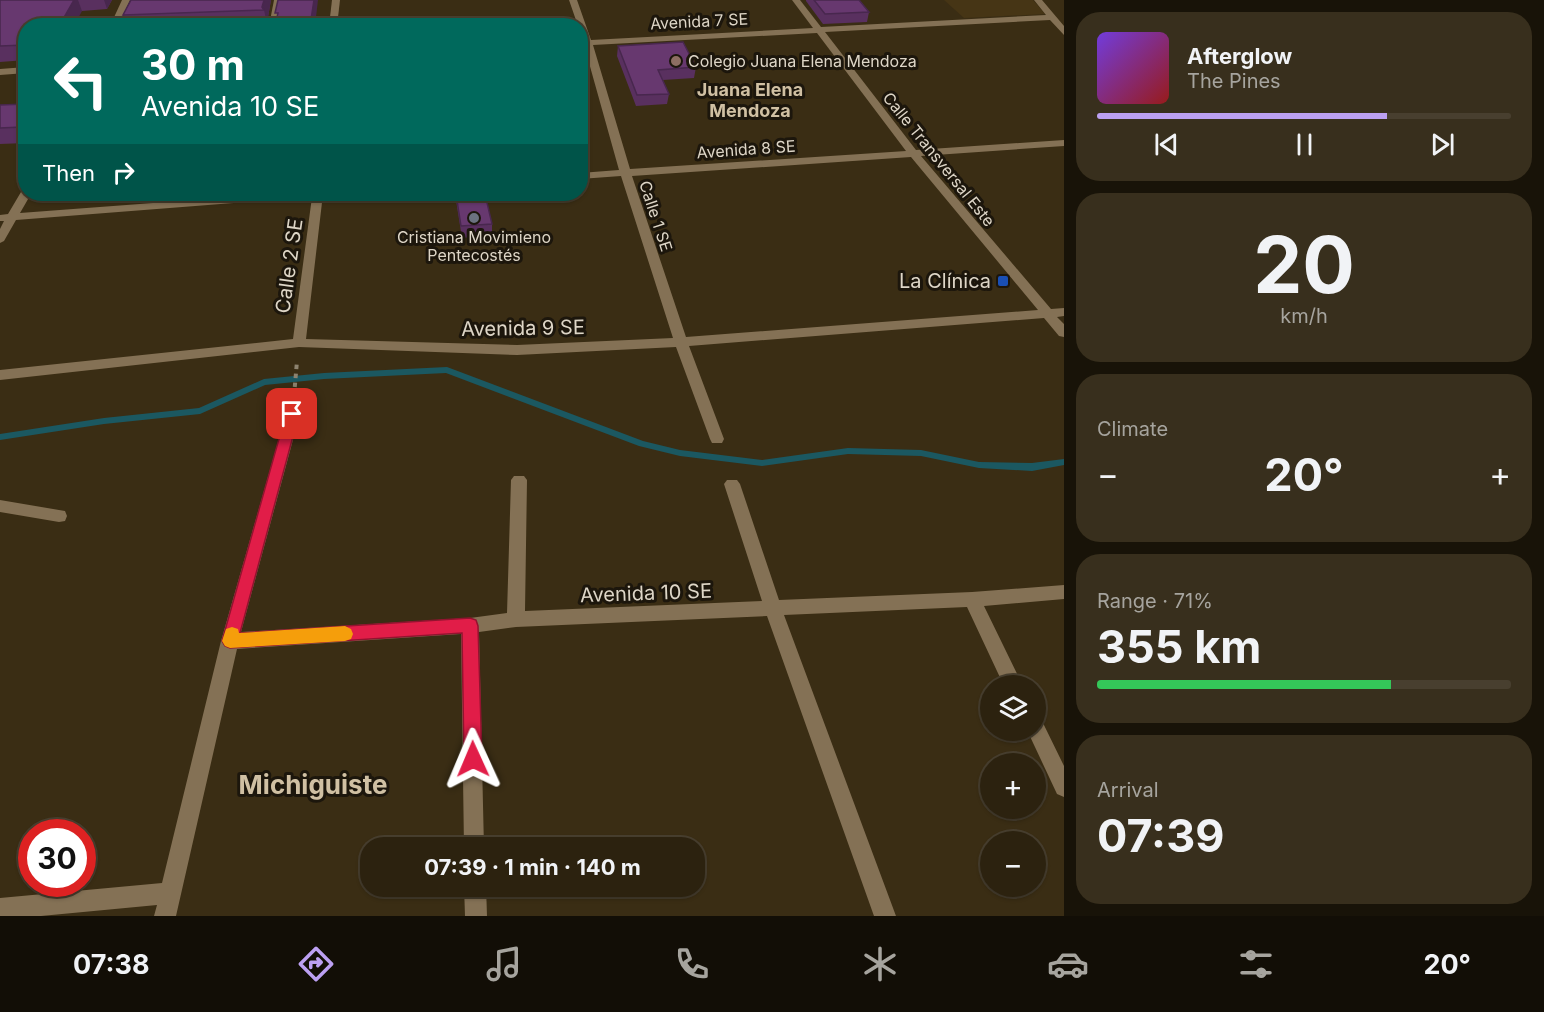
<!DOCTYPE html>
<html lang="en">
<head>
<meta charset="utf-8">
<style>
	body { margin:0; font-family:Inter,sans-serif; background:#382f1d; color:#f1f3f6; height:100vh; display:flex; flex-direction:column; font-size:22px; white-space:nowrap }
	* { box-sizing:border-box; margin:0 }
	p { font-size:20px; color:#a6a49e }
	.icon { flex:none; width:33px; height:33px; fill:none; stroke:currentColor; stroke-width:2; stroke-linecap:round; stroke-linejoin:round }
	.map { position:relative; flex:1; overflow:hidden }
	.sheet { display:flex; flex-direction:column; gap:12px; padding:12px; background:#181308; width:480px }
	.sheet>* { flex:none }
	.guide { position:absolute; left:18px; top:18px; width:570px; height:183px; border-radius:24px; box-shadow:0 2px 4px #0004,0 0 0 2px #483f2f; background:#00695c; color:#fff; overflow:hidden }
	.buttons { position:absolute; left:980px; top:675px; display:grid; gap:12px }
	.buttons a { display:grid; place-items:center; width:66px; height:66px; border-radius:50%; background:#2c220f; box-shadow:0 2px 4px #0004,0 0 0 2px #483f2f; font-size:30px }
	.speed { position:absolute; left:18px; top:819px; display:flex; gap:12px; font-size:30px; font-weight:700; text-align:center }
	.speed>* { display:grid; place-content:center; width:78px; height:78px; border-radius:50%; background:#2c220f; box-shadow:0 2px 4px #0004,0 0 0 2px #483f2f; line-height:1 }
	.speed .limit { border:9px solid #d22; background:#fff; color:#111 }
	.pin { position:absolute; display:grid; place-items:center; width:51px; height:51px; color:#fff; margin:-26px; border-radius:12px; box-shadow:0 3px 9px #0006 }
	.me { position:absolute; width:66px; margin:-33px; rotate:359deg; stroke-linejoin:round; filter:drop-shadow(0 0 4px #0008) }
	.turn { display:flex; align-items:center; gap:21px; height:126px; padding:0 24px; font-size:27px }
	.turn .icon { width:78px; height:78px; stroke-width:2.5 }
	.turn b { display:block; font-size:42px; line-height:51px }
	.then { display:flex; align-items:center; height:57px; padding:0 24px; background:#0003; gap:12px; font-size:22px }
	.big { font-size:45px; font-weight:700; line-height:1.1 }
	.sheet .widget { flex:1; display:flex; flex-direction:column; justify-content:center; gap:9px; min-width:0; padding:0 21px; border-radius:24px; background:#382f1d }
	.sheet .dial { align-items:center; gap:0 }
	.dial b { font-size:78px; line-height:1 }
	.song { display:flex; align-items:center; gap:18px }
	.cover { width:72px; height:72px; border-radius:9px; background:linear-gradient(135deg,hsl(260 70% 55%),hsl(0 70% 35%)) }
	.played { height:6px; border-radius:3px; background:linear-gradient(90deg,#bca0f2 70%,#483f2f 70%) }
	.keys { display:flex; justify-content:space-around; direction:ltr }
	.heat { display:flex; justify-content:space-between; align-items:center; font-size:33px; direction:ltr }
	.charge { height:9px; border-radius:4px; background:linear-gradient(90deg,#34c759 71%,#483f2f 0) }
	.trip { position:absolute; left:360px; top:837px; width:345px; height:60px; border-radius:24px; background:#2c220f; box-shadow:0 2px 4px #0004,0 0 0 2px #483f2f; font-weight:700; line-height:60px; text-align:center }
	.menu { display:flex; height:96px; justify-content:space-around; align-items:center; background:#120e06; color:#a6a49e }
	.menu .icon { width:42px; height:42px }
	.menu .selected { color:#bca0f2 }
	.menu b { font-size:27px; color:#f1f3f6 }
	main { display:flex; flex:1; min-height:0 }
	.map>svg:first-child { display:block }
	.built { fill:#463515 }
	.lines { fill:none; stroke-linecap:round; stroke-linejoin:round }
	.stream { fill:#1b5861; fill-rule:evenodd }
	.path { stroke:#8d836f; stroke-width:4; stroke-dasharray:4.5 4.5; stroke-linecap:butt }
	.minor { fill:#847155; fill-rule:evenodd }
	.wall { fill:#59305f }
	.shaded-wall { fill:#48274e }
	.building { fill:#67386f; stroke:#48274e; stroke-width:1.5 }
	.route { fill:#e11d48; stroke:#92132f; stroke-width:1.5 }
	.slow { fill:#f59e0b }
	.education-dot { fill:#8d6e63; stroke:#1c160c; stroke-width:2 }
	.worship-dot { fill:#6b7280; stroke:#1c160c; stroke-width:2 }
	.transit-dot { fill:#1a4fb4; stroke:#1c160c; stroke-width:2 }
	.labels { text-anchor:middle; stroke-width:6; stroke-linejoin:round; paint-order:stroke }
	.far-street-label { font-size:16px; fill:#ded6c7; stroke:#1c160c }
	.far-poi-label { font-size:16px; fill:#ded6c7; stroke:#1c160c; text-anchor:start }
	.far-neighbourhood-label { font-size:18px; font-weight:bold; fill:#d0c0a3; stroke:#1c160c }
	.street-label { font-size:20px; fill:#ded6c7; stroke:#1c160c }
	.poi-label { font-size:20px; fill:#ded6c7; stroke:#1c160c; text-anchor:end }
	.near-neighbourhood-label { font-size:26px; font-weight:bold; fill:#d0c0a3; stroke:#1c160c }
</style>
</head>
<body>
<main>
<div class="map">
<svg width="1064" height="916" viewBox="0 0 1064 916">
	<rect width="100%" height="100%" fill="#3a2d14"/>
	<path class="built" d="M944,0H1033L1045,14L964,18Z"/>
	<g class="lines">
		<path class="stream" d="M447,367L643,441L680,450L762,460L848,448L921,450L979,462L1032,463L1064,459V465L1032,471L979,468L921,456L848,454L762,466L680,456L639,446L446,373L324,379L265,385L200,414L104,424L0,440V434L104,418L199,408L264,379L324,373Z"/>
		<path class="path" d="M294,396L297,361"/>
		<g class="minor">
			<path d="M122,0H130L118,26H110Z"/>
			<path d="M274,0H282L277,26H269Z"/>
			<path d="M332,0H340L337,26H329Z"/>
			<path d="M569,0H577L591,40L813,28L792,0H800L821,27L1046,15L1034,0H1042L1064,26V35L1050,20L825,32L916,150L1064,140V146L921,156L1051,309L1064,308V316L1057,317L1064,324V337L1059,336L1044,318L689,346L724,439L722,443H712L710,439L676,347L517,355L299,347L0,380V370L293,339L312,197L16,220L4,241L0,243V229L4,221H0V215L8,214L21,192L26,189V194H31L20,213L273,194H323L306,339L517,345L673,338L621,176L580,179V173L619,170L584,45L580,46V40H583L580,26H578ZM817,33L906,151L630,169L593,45ZM911,157L1038,310L686,337L632,176Z"/>
			<path d="M26,67V73L0,75V69Z"/>
			<path d="M293,409L300,414L241,632L470,618L507,613L511,480L514,476H524L527,480L525,611L762,601L724,484L727,480H737L740,484L779,600L972,592L1064,585V599L984,606L1023,686H1004L967,607L784,615L896,916H874L767,616L516,627L479,632L484,848H464L461,634L237,649L176,916H154L157,905L41,916H0V898L162,883L221,641L286,414Z"/>
			<path d="M0,500L59,510L65,511L67,516L65,521L59,522L0,512Z"/>
			<path d="M1035,719L1042,721L1064,766V797L1057,794L1027,730H1035Z"/>
			<path d="M464,886H486L487,916H465Z"/>
		</g>
	</g>
	<g class="wall">
		<path d="M0,0H112L107,9L82,11L26,26V60L0,62Z"/>
		<path d="M131,0H271L267,23L268,26H127L123,15Z"/>
		<path d="M806,0H859L869,12L867,22L823,24L806,1Z"/>
		<path d="M618,46L696,67L694,78L663,80L669,94L667,104L636,106L617,56Z"/>
		<path d="M26,104V143L0,144V105Z"/>
		<path d="M455,194L492,224V235L462,238Z"/>
	</g>
	<g class="shaded-wall">
		<path d="M74,0H78L82,11L74,26H59Z"/>
		<path d="M104,0H112L107,9Z"/>
		<path d="M264,0H271L267,23L264,10L262,7Z"/>
		<path d="M314,0H318L315,26H310Z"/>
		<path d="M26,121V135L22,127Z"/>
	</g>
	<g class="building">
		<path d="M0,0H74L59,26H26V45L0,46Z"/>
		<path d="M131,0H264L262,7L264,10L123,15Z"/>
		<path d="M278,0H314L310,26H275L278,13H275Z"/>
		<path d="M814,0H859L869,12L825,14Z"/>
		<path d="M683,42L696,67L658,70L669,94L637,95L618,46Z"/>
		<path d="M26,104V121L22,127L0,128V105Z"/>
		<path d="M456,194H485L492,224L461,226Z"/>
	</g>
	<path class="route" d="M292,410L299,414L240,633L470,618L476,620L478,626L482,759L479,765L473,768L466,765L464,759L462,633L230,648L225,646L222,641L286,414Z"/>
	<path class="slow" d="M345,626L351,629L353,634L351,639L345,641L230,648L225,646L222,641L226,629L232,627L238,629L239,633Z"/>
	<circle class="education-dot" cx="676" cy="61" r="6"/>
	<circle class="worship-dot" cx="474" cy="218" r="6"/>
	<rect class="transit-dot" x="997" y="275" width="12" height="12" rx="3"/>
	<g class="labels">
		<g class="far-street-label">
			<text transform="translate(699 21) rotate(-3)" y="6">Avenida 7 SE</text>
			<text transform="translate(746 149) rotate(-4)" y="6">Avenida 8 SE</text>
			<text transform="translate(939 159) rotate(51)" y="6">Calle Transversal Este</text>
			<text transform="translate(656 216) rotate(72)" y="6">Calle 1 SE</text>
		</g>
		<g class="far-poi-label">
			<text x="688" y="67">Colegio Juana Elena Mendoza</text>
			<text x="474" y="243" text-anchor="middle">Cristiana Movimieno<tspan x="474" dy="18">Pentecostés</tspan></text>
		</g>
		<g class="far-neighbourhood-label">
			<text x="750" y="96">Juana Elena<tspan x="750" dy="21">Mendoza</tspan></text>
		</g>
		<g class="street-label">
			<text transform="translate(289 266) rotate(-82)" y="7">Calle 2 SE</text>
			<text transform="translate(523 328) rotate(-1)" y="7">Avenida 9 SE</text>
			<text transform="translate(646 593) rotate(-2)" y="7">Avenida 10 SE</text>
		</g>
		<g class="poi-label">
			<text x="991" y="288">La Clínica</text>
		</g>
		<g class="near-neighbourhood-label">
			<text x="313" y="794">Michiguiste</text>
		</g>
	</g>
</svg>
<div class="buttons">
<a><svg class="icon" aria-label="layers" viewBox="0 0 24 24"><path d="M12 4l9 5-9 5-9-5zM3 14l9 5 9-5"/></svg></a>
<a>+</a>
<a>−</a>
</div>
<div class="speed"><div class="limit">30</div></div>
<div class="pin" style="left:292px;top:414px;background:#d93025"><svg class="icon" aria-label="arrive" viewBox="0 0 24 24"><path d="M6 21V4h12l-3 4 3 4H6"/></svg></div>
<svg class="me" style="left:473px;top:759px" viewBox="-20 -20 40 40"><path d="M0-17L14 15 0 8-14 15z" fill="#e11d48" stroke="#fff" stroke-width="4"/></svg>
<div class="trip">07:39 · 1 min · 140 m</div>
<div class="guide">
<div class="turn"><svg class="icon" aria-label="left" viewBox="0 0 24 24"><path d="M17 20v-9H6M10 6l-5 5 5 5"/></svg><div><b>30 m</b>Avenida 10 SE</div></div>
<div class="then">Then<svg class="icon" aria-label="right" viewBox="0 0 24 24"><path d="M7 20v-9h11M14 6l5 5-5 5"/></svg></div>
</div>
</div>
<section class="sheet">
<div class="widget">
<div class="song"><i class="cover"></i><div><b>Afterglow</b><p>The Pines</p></div></div>
<div class="played"></div>
<div class="keys"><svg class="icon" aria-label="previous" viewBox="0 0 24 24"><path d="M18 5L8 12l10 7zM5 5v14"/></svg><svg class="icon" aria-label="pause" viewBox="0 0 24 24"><path d="M8 5v14M16 5v14"/></svg><svg class="icon" aria-label="next" viewBox="0 0 24 24"><path d="M6 5l10 7-10 7zM19 5v14"/></svg></div>
</div>
<div class="widget dial"><b>20</b><p>km/h</p></div>
<div class="widget"><p>Climate</p>
<div class="heat"><a>−</a><b class="big">20°</b><a>+</a></div>
</div>
<div class="widget"><p>Range · 71%</p><b class="big">355 km</b><div class="charge"></div></div>
<div class="widget"><p>Arrival</p><b class="big">07:39</b></div>
</section>
</main>
<nav class="menu">
<b>07:38</b>
<svg class="icon selected" aria-label="directions" viewBox="0 0 24 24"><path d="M12 3l9 9-9 9-9-9zM9 14v-3h6M13 9l2 2-2 2"/></svg>
<svg class="icon" aria-label="music" viewBox="0 0 24 24"><path d="M9 18V5l10-2v13"/><circle cx="6" cy="18" r="3"/><circle cx="16" cy="16" r="3"/></svg>
<svg class="icon" aria-label="phone" viewBox="0 0 24 24"><path d="M5 4h4l2 5-3 2q2 4 5 5l2-3 5 2v4C11 20 4 13 5 4z"/></svg>
<svg class="icon" aria-label="climate" viewBox="0 0 24 24"><path d="M12 3v18M4 7l16 10M4 17L20 7"/></svg>
<svg class="icon" aria-label="car" viewBox="0 0 24 24"><path d="M5 17H2v-5l4-1 3-4h7l3 4 3 1v5h-3M9 17h6M6 11h13"/><circle cx="7" cy="17" r="2"/><circle cx="17" cy="17" r="2"/></svg>
<svg class="icon" aria-label="filters" viewBox="0 0 24 24"><path d="M4 7h16M4 17h16"/><circle cx="9" cy="7" r="2"/><circle cx="15" cy="17" r="2"/></svg>
<b>20°</b>
</nav>
</body>
</html>
